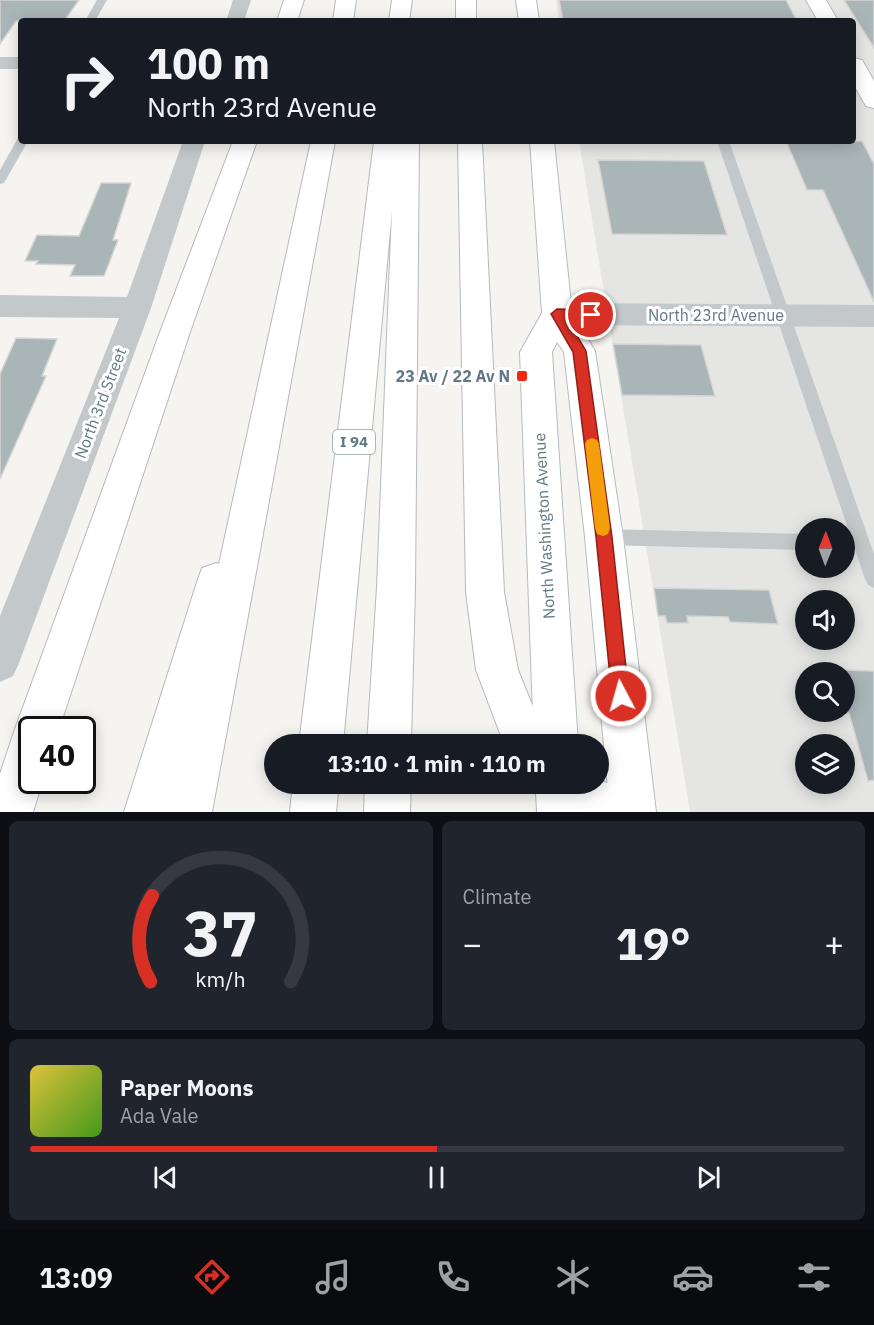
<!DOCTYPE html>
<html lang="en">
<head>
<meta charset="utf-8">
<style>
	body { margin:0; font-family:"IBM Plex Sans",sans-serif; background:#20242c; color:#f1f3f6; height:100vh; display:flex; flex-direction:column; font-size:22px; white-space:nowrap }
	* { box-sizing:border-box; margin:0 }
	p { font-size:20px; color:#9ea1a6 }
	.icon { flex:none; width:33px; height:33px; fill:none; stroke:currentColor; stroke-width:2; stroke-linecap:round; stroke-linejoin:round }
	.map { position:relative; height:812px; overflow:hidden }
	.panel { display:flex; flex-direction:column; gap:9px; padding:9px; background:#0d0f14; flex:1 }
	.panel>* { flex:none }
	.hud { position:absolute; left:18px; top:18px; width:838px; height:126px; border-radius:6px; box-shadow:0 3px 15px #0003; background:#171b24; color:#f1f3f6; overflow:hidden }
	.needle { width:39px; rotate:1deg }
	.fabs { position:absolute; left:795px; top:518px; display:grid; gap:12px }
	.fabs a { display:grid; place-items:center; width:60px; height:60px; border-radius:50%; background:#171b24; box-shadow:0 3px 15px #0003; font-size:30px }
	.speed { position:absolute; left:18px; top:716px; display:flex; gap:12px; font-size:30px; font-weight:700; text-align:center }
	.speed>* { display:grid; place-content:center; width:78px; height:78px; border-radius:50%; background:#171b24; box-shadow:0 3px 15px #0003; line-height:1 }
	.speed .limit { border:3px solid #111; border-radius:9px; background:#fff; color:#111 }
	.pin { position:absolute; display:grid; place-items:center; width:51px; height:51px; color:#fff; margin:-26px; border:3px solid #fff; border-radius:50%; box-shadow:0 2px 6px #0007 }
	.me { position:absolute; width:66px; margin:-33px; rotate:354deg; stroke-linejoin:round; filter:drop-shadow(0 0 4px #0008) }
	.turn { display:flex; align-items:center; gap:21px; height:126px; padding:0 30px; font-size:27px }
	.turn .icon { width:78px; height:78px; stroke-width:2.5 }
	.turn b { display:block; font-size:42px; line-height:51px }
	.big { font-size:45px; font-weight:700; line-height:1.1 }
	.panel .card { flex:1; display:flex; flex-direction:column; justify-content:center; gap:9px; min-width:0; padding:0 21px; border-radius:9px; background:#20242c }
	.panel .dial { align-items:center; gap:0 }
	.dial svg { height:156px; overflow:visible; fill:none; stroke:#363941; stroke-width:7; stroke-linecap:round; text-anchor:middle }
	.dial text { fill:#f1f3f6; stroke:none }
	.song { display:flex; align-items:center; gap:18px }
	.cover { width:72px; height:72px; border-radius:9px; background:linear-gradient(135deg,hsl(50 70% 55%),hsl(100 70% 35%)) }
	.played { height:6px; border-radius:3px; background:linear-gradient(90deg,#d93025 50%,#363941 50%) }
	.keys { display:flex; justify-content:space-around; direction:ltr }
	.heat { display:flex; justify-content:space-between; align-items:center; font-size:33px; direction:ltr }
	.panel .tiles { flex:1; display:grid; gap:9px; grid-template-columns:1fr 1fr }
	.card:last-child { grid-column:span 2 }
	.trip { position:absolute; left:264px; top:734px; width:345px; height:60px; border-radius:30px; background:#171b24; box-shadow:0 3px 15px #0003; font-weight:700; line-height:60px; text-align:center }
	.tab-bar { display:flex; height:96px; justify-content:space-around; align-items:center; background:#090b0e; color:#9ea1a6 }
	.tab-bar .icon { width:42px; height:42px }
	.tab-bar .on { color:#d93025 }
	.tab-bar b { font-size:27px; color:#f1f3f6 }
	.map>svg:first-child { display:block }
	.built { fill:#e5e6e4; fill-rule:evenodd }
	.building { fill:#aab5b8; stroke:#d6d5d3; stroke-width:1.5 }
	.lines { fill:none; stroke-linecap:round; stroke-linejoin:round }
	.secondary-casing { stroke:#b5bcbf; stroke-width:2 }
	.primary-casing { stroke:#b6bbbe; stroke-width:2 }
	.highway-casing { stroke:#b5babc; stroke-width:2 }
	.lane { fill:#c3c8ca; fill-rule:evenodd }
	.street { fill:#c3c8ca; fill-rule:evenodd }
	.secondary { fill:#fff; fill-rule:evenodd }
	.primary { fill:#fff; fill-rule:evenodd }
	.highway { fill:#fff; fill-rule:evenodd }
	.route { fill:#d93025; stroke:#8d1f18; stroke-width:1.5 }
	.slow { fill:#f59e0b }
	.poi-dot { fill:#f52610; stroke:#fff; stroke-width:2 }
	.labels { text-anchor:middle; stroke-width:6; stroke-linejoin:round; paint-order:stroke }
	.shield { fill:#fff; stroke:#90a1a9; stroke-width:1.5 }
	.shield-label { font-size:15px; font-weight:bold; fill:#607984 }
	.street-label { font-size:16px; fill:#607984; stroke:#fff }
	.poi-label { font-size:16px; font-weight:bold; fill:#607984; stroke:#fff; text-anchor:end }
</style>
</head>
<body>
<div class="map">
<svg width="874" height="812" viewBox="0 0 874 812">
	<rect width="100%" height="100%" fill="#f5f4f0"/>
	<path class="built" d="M556,0H874V812H690L579,141H854V21H559ZM806,528H844V567H806ZM806,600H844V639H806ZM806,672H844V711H806ZM806,744H844V783H806Z"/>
	<g class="building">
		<path d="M0,0H79L64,21H16L0,44Z"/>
		<path d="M559,0H786L797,21H563Z"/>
		<path d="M844,0H874V48Z"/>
		<path d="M786,141H862L874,164V302L823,190H807Z"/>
		<path d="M598,160L704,161L727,235L612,234Z"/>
		<path d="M101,183H131L113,240H118L104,276H70L75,265L36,264L38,261H25L37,235L79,236Z"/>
		<path d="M16,338L57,339L42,376H46L0,479V374Z"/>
		<path d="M613,344L701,345L715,396L622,395Z"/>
		<path d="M654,588L769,590L778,624L730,622L728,617L687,616L688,623H667L665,616H658Z"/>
		<path d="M844,670L874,671V780L868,781L849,713H844Z"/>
	</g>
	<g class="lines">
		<defs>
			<g id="secondary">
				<path d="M516,0H536L539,21H519Z"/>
				<path d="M806,0H826L838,21H818Z"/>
				<path d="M854,58L862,60L874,81V108L866,106L854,85Z"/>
				<path d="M530,141H554L572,313L595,351L623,537L656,812H610L585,537L564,352L557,342L552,352L578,744H534L520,352L542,313Z"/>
			</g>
			<path id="primary" d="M598,780L646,796L653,812H537L536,792L540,783H598Z"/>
			<g id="highway">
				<path d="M284,0H304L297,21H277Z"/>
				<path d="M336,0H356L353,21H333Z"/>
				<path d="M392,0H412L409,21H389Z"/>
				<rect x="456" y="0" width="20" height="21"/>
				<path d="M233,141H257L190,332L59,729H32V780H43L33,812H0V774L15,729L160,332Z"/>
				<path d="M311,141H335L212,812H124L197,582L202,568L216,563L219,564Z"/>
				<path d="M374,141H419L415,587L411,744H367L377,587L392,210L343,744H299Z"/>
				<path d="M458,141H482L504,592L518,670L548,744H504L476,670L466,592Z"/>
				<path d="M293,783H339L336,812H290Z"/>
				<path d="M365,783H411L410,812H364Z"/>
				<path d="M530,783H578L582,792L575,808C563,812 555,812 543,808Z"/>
			</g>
		</defs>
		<use href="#secondary" class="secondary-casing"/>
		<use href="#primary" class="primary-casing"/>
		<use href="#highway" class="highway-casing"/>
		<g class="lane">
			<path d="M97,0H107L95,21H85Z"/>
			<path d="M18,138L28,141L4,183L0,184V170Z"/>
			<path d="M717,141H729L874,554V588L868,585L865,579Z"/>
			<path d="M604,529L806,534V550L604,545L598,543L596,537L598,531Z"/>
		</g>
		<g class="street">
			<path d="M233,0H251L244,21H226Z"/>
			<rect x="0" y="57" width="21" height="12"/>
			<path d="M183,141H205L151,308L19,663L13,676L0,682V616L119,318L0,317V295L127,297Z"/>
			<path d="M557,303L874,305V327L557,325L547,322L543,314L547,306Z"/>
		</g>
		<use href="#secondary" class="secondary"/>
		<use href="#primary" class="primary"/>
		<use href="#highway" class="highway"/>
	</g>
	<path class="route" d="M557,309L591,310L597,315L591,319H567L586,351L612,537L629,696L627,702L621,704L615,702L612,696L596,537L573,352L551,314Z"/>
	<path class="slow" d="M592,438L597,440L599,444L610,528L608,534L603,536L597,534L595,528L585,444L587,440Z"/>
	<rect class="poi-dot" x="516" y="370" width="12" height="12" rx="3"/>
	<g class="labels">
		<rect class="shield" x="333" y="430" width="42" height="24" rx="4.5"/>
		<g class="shield-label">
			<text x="354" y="447">I 94</text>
		</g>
		<g class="street-label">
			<text x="716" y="321">North 23rd Avenue</text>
			<text transform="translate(100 403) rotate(-69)" y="6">North 3rd Street</text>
			<text transform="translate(544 526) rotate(-93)" y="6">North Washington Avenue</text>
		</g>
		<g class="poi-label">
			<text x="510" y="382">23 Av / 22 Av N</text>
		</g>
	</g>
</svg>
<div class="fabs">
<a><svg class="needle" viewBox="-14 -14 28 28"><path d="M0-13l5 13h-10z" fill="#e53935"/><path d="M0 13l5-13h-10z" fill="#9ea1a6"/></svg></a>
<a><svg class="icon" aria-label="sound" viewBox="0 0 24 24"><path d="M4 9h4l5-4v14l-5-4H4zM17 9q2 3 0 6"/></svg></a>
<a><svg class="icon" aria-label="search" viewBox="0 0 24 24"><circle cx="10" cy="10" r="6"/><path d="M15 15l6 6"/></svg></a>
<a><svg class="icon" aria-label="layers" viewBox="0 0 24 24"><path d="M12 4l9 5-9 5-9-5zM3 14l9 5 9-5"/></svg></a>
</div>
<div class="speed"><div class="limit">40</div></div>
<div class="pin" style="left:591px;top:315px;background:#d93025"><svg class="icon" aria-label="arrive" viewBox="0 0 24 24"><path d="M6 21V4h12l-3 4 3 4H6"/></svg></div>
<svg class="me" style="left:621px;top:696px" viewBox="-20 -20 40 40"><circle r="17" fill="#d93025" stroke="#fff" stroke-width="3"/><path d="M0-11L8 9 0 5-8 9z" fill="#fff"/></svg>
<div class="trip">13:10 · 1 min · 110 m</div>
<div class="hud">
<div class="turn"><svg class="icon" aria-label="right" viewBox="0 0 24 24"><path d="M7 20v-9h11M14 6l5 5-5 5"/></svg><div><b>100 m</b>North 23rd Avenue</div></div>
</div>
</div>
<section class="panel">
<div class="tiles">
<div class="card dial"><svg viewBox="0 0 100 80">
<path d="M14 69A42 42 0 1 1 86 69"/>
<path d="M14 69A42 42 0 0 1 15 25" stroke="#d93025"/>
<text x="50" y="56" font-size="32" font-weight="700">37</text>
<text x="50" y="72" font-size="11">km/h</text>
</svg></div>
<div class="card"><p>Climate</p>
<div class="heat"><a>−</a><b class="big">19°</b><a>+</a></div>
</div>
<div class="card">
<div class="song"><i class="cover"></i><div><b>Paper Moons</b><p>Ada Vale</p></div></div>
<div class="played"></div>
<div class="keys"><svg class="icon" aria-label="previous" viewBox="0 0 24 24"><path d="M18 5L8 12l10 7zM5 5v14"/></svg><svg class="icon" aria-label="pause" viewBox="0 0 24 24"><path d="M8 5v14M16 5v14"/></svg><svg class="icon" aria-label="next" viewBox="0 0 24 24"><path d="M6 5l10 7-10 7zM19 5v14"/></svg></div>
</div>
</div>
</section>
<nav class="tab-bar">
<b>13:09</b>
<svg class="icon on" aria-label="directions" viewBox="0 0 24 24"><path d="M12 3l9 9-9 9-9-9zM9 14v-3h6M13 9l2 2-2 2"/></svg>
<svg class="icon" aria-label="music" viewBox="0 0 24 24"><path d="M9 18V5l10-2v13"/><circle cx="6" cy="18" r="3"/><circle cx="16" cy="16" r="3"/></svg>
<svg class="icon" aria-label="phone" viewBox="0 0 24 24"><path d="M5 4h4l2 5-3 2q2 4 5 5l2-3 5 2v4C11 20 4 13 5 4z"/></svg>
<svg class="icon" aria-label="climate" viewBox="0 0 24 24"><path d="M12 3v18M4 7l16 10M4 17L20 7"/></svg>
<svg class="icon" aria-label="car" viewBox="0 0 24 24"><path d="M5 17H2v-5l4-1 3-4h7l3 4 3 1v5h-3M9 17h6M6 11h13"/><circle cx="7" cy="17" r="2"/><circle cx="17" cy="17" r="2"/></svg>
<svg class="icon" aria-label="filters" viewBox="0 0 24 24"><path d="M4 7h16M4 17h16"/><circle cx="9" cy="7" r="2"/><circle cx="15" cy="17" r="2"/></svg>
</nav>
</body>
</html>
